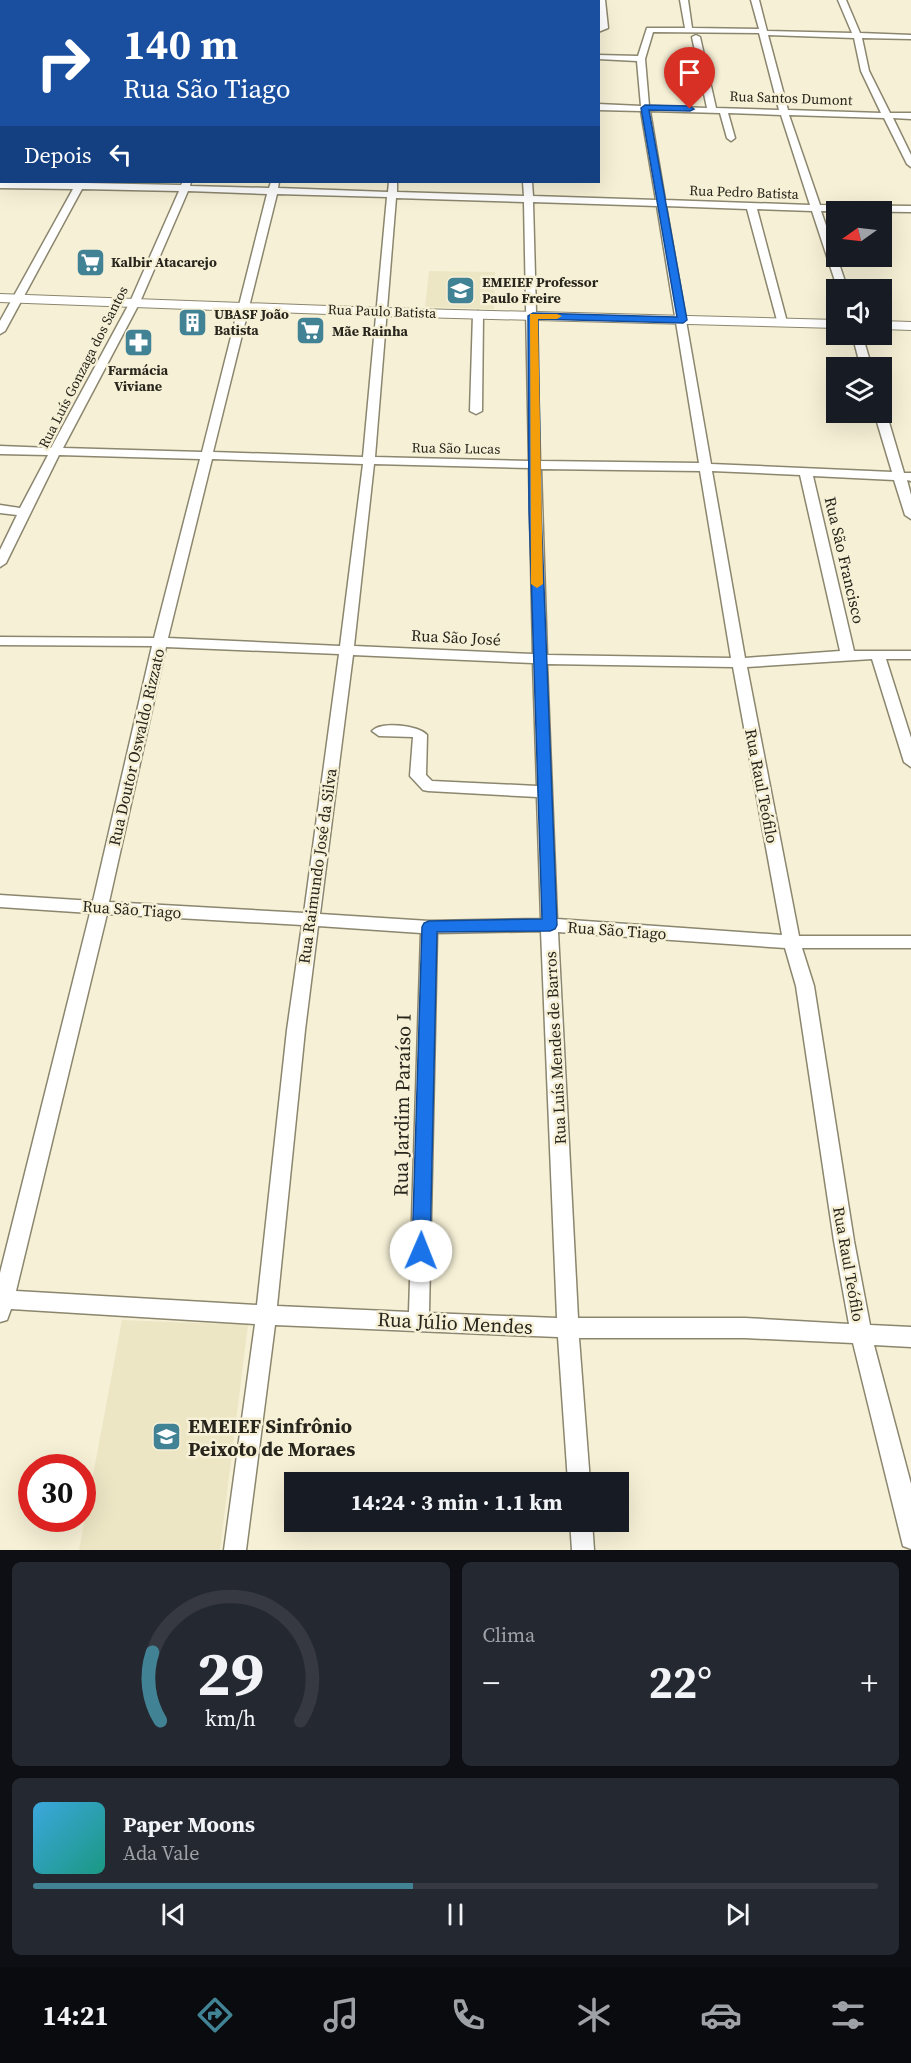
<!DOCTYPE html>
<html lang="pt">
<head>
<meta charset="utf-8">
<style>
	body { margin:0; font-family:"Source Serif 4",serif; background:#242831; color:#f1f3f6; height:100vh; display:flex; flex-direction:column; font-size:22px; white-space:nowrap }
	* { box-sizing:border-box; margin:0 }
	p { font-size:20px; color:#9ea1a6 }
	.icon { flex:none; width:33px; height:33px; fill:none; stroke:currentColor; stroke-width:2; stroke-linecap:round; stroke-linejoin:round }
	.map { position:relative; height:1550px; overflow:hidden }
	.details { display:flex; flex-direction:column; gap:12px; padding:12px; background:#0d0f14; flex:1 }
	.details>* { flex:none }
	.top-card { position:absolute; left:0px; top:0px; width:600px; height:183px; box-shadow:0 6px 24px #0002; background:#1a4fa0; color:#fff; overflow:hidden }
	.needle { width:39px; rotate:256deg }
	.buttons { position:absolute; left:826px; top:201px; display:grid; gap:12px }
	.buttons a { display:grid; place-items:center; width:66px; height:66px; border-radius:0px; background:#171b24; box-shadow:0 6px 24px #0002; font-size:30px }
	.speed { position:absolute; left:18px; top:1454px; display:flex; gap:12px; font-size:30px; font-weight:700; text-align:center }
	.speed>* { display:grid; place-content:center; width:78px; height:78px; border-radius:50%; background:#171b24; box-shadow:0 6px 24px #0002; line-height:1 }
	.speed .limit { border:9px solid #d22; background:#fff; color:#111 }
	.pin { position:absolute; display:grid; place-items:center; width:51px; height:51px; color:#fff; margin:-62px -26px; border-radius:50% 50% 50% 0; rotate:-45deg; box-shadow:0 0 6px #0007 }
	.pin .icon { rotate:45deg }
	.me { position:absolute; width:66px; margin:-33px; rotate:1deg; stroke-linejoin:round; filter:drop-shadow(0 0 4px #0008) }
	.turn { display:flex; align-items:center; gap:21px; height:126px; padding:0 24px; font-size:27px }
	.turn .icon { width:78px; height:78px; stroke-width:2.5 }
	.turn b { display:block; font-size:42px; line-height:51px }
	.then { display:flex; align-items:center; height:57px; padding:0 24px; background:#0003; gap:12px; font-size:22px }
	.big { font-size:45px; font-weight:700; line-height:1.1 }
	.details .card { flex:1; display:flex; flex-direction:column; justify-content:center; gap:9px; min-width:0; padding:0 21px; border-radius:9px; background:#242831 }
	.details .dial { align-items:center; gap:0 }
	.dial svg { height:156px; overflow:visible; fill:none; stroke:#363941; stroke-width:7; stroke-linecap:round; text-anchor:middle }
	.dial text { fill:#f1f3f6; stroke:none }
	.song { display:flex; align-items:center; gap:18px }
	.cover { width:72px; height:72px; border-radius:9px; background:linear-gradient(135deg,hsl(200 70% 55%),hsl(170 70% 35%)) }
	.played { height:6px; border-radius:3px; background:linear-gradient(90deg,#418295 45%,#363941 45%) }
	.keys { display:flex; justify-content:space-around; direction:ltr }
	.heat { display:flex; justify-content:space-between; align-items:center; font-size:33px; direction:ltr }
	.details .tiles { flex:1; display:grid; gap:12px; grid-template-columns:1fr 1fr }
	.card:last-child { grid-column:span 2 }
	.trip { position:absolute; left:284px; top:1472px; width:345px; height:60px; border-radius:0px; background:#171b24; box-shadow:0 6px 24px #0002; font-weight:700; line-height:60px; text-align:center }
	.tab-bar { display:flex; height:96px; justify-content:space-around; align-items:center; background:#090b0e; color:#9ea1a6 }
	.tab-bar .icon { width:42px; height:42px }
	.tab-bar .on { color:#418295 }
	.tab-bar b { font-size:27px; color:#f1f3f6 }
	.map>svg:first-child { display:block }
	.built { fill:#ede6c5 }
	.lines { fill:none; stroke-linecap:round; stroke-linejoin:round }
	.minor-casing { stroke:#8b866e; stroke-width:3 }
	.tertiary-casing { stroke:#8b866e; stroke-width:2 }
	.minor { fill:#fff; fill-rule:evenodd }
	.tertiary { fill:#fff; fill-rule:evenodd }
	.route { fill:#1a73e8; stroke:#114b97; stroke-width:1.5 }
	.slow { fill:#f59e0b }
	.labels { text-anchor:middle; stroke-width:5; stroke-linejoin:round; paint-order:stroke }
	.far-street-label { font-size:14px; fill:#27251c; stroke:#f6f0d6 }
	.far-poi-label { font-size:14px; font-weight:bold; fill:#27251c; stroke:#f6f0d6; text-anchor:start }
	.street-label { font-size:16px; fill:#27251c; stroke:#f6f0d6 }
	.near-street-label { font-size:20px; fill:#27251c; stroke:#f6f0d6 }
	.near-poi-label { font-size:20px; font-weight:bold; fill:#27251c; stroke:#f6f0d6; text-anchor:start }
</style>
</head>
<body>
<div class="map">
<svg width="911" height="1550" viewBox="0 0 911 1550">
	<rect width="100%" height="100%" fill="#f6f0d6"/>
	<g class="built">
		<path d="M429,271L495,272L494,309L425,307Z"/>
		<path d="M122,1320L248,1325L220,1550H79Z"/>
	</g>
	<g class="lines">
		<defs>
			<g id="minor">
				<path d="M260,0H268L260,2Z"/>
				<rect x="323" y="0" width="8" height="2"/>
				<rect x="419" y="0" width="8" height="2"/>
				<rect x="524" y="0" width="8" height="2"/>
				<path d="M597,0H605L608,28L598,32Z"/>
				<path d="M680,0H688L692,28L759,29L751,0H759L767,31L852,33L838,0H846L860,33L911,35V39L862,38L869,71L890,113H911V119L893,118L911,155V167L907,164L884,118L789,115L820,205L911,206V212L821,211L848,290H838L812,211L757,209L787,322L778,324L747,209L666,206L711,464L892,472L874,412H882V409L886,412L904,473H911V481L907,480L911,495V519L905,515L894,480L813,476L854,651H911V659H886L911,738V767L904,762L872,659L747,667L799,936H911V948H802L814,986L854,1241L870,1325L911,1327V1347L874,1345L911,1484V1549L903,1546L853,1343L745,1338H579L590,1482H568L558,1337L275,1325L246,1550H224L255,1324L11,1309L7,1320L0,1322V1273L90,913L0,907V895L93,901L152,646L0,645V637L154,638L200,459L59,455L6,563L0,567V550L17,515L0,513V505L20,508L48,455L0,454V446L51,448L130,302L179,191L82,189L5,331L0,334V321L73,189L0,188V182H85V183L181,185L183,182H191L190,186L269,188L271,182H279L278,188L388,192L389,182H397V192L524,196L523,182H532L533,196L656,200L641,111L598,110V104L641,106L637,61L598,59V55L638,56L647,28H685ZM653,32L759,33L779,110L716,108L700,37L696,35L692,37L707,108L649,106L645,59ZM768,35L854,38L861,71L881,113L788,110ZM650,111L720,113L727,138L731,141L735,138L728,113L781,115L810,205L665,200ZM188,191L267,194L202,452L63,448L140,302ZM277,194L387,197L363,457L213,452ZM396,198L524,202L529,461L375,457ZM533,202L657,206L699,463L540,461ZM212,459L363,464L340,646L168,638ZM374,464L529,468L533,654L354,646ZM541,469L700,471L731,658L547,655ZM712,471L800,475L840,651L745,658ZM166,647L339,654L304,913L109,902ZM353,655L533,663L537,786L432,781L426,775L427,735C419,725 380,721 372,731L379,736L413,737L410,776L423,790L428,791L537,797L541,919L429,921L320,914ZM547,664L733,667L782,935L557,919ZM107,914L302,925L287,1030L257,1305L16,1291ZM318,926L421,933L409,1312L277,1306L305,1030ZM541,931L557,1318L429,1313L437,933ZM558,932L785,948L796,986L834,1241L849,1324L745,1318H578Z"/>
				<rect x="0" y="40" width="2" height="4"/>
				<path d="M0,67H2L0,73Z"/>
				<rect x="0" y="120" width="2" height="6"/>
				<path d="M478,311L483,314L482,411L476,414L470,411L473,314Z"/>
				<path d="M852,334H862L872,368H861Z"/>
				<path d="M570,1521H592L594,1550H572Z"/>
			</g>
			<g id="tertiary">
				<path d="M0,294L382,308L837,320V328L382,316L0,302Z"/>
				<path d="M882,321L911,322V330L882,329Z"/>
			</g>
		</defs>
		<use href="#minor" class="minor-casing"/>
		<use href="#tertiary" class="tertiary-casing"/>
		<use href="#minor" class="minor"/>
		<use href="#tertiary" class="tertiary"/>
	</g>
	<path class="route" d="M645,105L690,106L694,109L690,111L649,110L687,320L683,323L538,319L541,509L557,925L555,929L550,931L437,932L430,1251L427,1257L421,1259L415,1257L412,1251L422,927L424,923L429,921L542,919L529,509L528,316L533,313L677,317L641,108Z"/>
	<path class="slow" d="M530,314H557L562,316L557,319H538L543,584L537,588L531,584Z"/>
	<defs>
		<symbol id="supermarket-square" viewBox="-11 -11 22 22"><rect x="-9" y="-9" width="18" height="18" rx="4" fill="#418295" stroke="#f6f0d6"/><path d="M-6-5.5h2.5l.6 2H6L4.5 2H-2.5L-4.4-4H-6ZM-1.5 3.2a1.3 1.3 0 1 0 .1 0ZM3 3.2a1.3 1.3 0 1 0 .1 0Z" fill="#fff"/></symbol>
		<symbol id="school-square" viewBox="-11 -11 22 22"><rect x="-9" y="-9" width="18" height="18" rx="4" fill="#418295" stroke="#f6f0d6"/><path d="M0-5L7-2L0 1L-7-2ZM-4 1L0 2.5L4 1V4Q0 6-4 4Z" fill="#fff"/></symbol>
		<symbol id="building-square" viewBox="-11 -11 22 22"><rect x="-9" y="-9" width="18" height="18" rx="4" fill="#418295" stroke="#f6f0d6"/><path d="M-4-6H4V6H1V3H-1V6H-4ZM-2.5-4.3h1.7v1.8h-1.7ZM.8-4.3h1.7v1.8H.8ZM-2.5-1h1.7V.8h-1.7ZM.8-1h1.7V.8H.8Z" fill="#fff"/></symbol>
		<symbol id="pharmacy-square" viewBox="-11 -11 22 22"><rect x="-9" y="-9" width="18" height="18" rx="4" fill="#418295" stroke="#f6f0d6"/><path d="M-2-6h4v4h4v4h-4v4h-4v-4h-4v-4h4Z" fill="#fff"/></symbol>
	</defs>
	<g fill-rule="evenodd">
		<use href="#supermarket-square" x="74" y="246" width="33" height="33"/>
		<use href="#school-square" x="444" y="274" width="33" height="33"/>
		<use href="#building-square" x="176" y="306" width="33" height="33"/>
		<use href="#supermarket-square" x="294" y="314" width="33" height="33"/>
		<use href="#pharmacy-square" x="122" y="326" width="33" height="33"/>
		<use href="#school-square" x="150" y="1420" width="33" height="33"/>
	</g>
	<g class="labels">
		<g class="far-street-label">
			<text transform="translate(791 98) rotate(2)" y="5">Rua Santos Dumont</text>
			<text transform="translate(744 192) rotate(2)" y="5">Rua Pedro Batista</text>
			<text transform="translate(382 311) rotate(2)" y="5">Rua Paulo Batista</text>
			<text transform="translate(83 367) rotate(-63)" y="5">Rua Luís Gonzaga dos Santos</text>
			<text transform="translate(456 448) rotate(1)" y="5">Rua São Lucas</text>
		</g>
		<g class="far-poi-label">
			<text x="111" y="267">Kalbir Atacarejo</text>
			<text x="482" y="287">EMEIEF Professor<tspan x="482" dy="16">Paulo Freire</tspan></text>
			<text x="214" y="319">UBASF João<tspan x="214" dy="16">Batista</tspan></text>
			<text x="332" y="336">Mãe Rainha</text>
			<text x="138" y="375" text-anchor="middle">Farmácia<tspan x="138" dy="16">Viviane</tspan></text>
		</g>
		<g class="street-label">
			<text transform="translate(845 560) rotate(77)" y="6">Rua São Francisco</text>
			<text transform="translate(456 637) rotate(3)" y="6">Rua São José</text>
			<text transform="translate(136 747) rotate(-77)" y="6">Rua Doutor Oswaldo Rizzato</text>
			<text transform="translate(762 786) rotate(79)" y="6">Rua Raul Teófilo</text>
			<text transform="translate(317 866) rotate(-82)" y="6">Rua Raimundo José da Silva</text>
			<text transform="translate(132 909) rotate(4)" y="6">Rua São Tiago</text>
			<text transform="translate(617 930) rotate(4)" y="6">Rua São Tiago</text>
			<text transform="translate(555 1048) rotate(-93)" y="6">Rua Luís Mendes de Barros</text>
			<text transform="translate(849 1264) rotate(80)" y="6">Rua Raul Teófilo</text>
		</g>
		<g class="near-street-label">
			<text transform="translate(402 1105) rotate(-89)" y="7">Rua Jardim Paraíso I</text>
			<text transform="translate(455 1323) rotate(3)" y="7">Rua Júlio Mendes</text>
		</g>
		<g class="near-poi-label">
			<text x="188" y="1433">EMEIEF Sinfrônio<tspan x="188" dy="23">Peixoto de Moraes</tspan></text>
		</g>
	</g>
</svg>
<div class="buttons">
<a><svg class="needle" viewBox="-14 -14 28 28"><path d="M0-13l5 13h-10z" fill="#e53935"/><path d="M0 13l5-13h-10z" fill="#9ea1a6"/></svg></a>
<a><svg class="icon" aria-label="sound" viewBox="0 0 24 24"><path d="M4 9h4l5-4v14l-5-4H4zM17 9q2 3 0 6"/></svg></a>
<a><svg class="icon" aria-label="layers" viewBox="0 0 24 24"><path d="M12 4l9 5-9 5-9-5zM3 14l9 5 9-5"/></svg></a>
</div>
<div class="speed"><div class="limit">30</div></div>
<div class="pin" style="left:690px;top:109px;background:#d93025"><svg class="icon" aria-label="arrive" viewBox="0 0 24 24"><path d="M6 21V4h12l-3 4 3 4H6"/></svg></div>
<svg class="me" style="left:421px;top:1251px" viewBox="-20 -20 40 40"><circle r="19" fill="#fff"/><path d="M0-13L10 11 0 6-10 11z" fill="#1a73e8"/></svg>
<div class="trip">14:24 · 3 min · 1.1 km</div>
<div class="top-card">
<div class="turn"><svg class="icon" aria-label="right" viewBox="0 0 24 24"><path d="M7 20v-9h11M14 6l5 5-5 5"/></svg><div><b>140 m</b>Rua São Tiago</div></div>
<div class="then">Depois<svg class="icon" aria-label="left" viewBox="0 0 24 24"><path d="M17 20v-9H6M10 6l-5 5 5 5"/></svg></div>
</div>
</div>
<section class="details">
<div class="tiles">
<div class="card dial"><svg viewBox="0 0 100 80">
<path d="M14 69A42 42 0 1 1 86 69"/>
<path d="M14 69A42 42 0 0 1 10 34" stroke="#418295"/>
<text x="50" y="56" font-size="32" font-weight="700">29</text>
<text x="50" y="72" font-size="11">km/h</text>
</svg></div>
<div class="card"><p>Clima</p>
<div class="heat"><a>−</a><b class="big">22°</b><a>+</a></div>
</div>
<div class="card">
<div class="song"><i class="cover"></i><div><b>Paper Moons</b><p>Ada Vale</p></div></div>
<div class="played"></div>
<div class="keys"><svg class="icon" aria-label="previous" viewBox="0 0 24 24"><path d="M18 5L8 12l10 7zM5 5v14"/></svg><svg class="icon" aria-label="pause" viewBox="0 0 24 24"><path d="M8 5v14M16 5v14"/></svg><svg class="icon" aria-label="next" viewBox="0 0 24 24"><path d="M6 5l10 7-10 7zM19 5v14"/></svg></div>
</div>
</div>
</section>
<nav class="tab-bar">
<b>14:21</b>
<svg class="icon on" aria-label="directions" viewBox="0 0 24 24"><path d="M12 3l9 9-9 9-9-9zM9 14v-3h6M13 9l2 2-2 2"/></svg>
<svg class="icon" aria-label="music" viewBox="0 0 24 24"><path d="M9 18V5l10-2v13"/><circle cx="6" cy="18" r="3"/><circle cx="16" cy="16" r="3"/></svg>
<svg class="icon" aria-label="phone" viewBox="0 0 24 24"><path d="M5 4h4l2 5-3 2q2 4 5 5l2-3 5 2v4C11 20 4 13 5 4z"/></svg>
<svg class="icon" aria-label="climate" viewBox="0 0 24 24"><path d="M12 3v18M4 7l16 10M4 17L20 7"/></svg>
<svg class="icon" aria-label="car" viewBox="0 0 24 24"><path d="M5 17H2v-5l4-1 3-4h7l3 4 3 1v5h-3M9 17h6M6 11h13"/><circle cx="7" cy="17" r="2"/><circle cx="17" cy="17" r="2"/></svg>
<svg class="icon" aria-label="filters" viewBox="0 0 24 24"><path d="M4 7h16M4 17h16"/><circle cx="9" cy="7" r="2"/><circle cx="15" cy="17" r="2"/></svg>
</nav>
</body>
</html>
